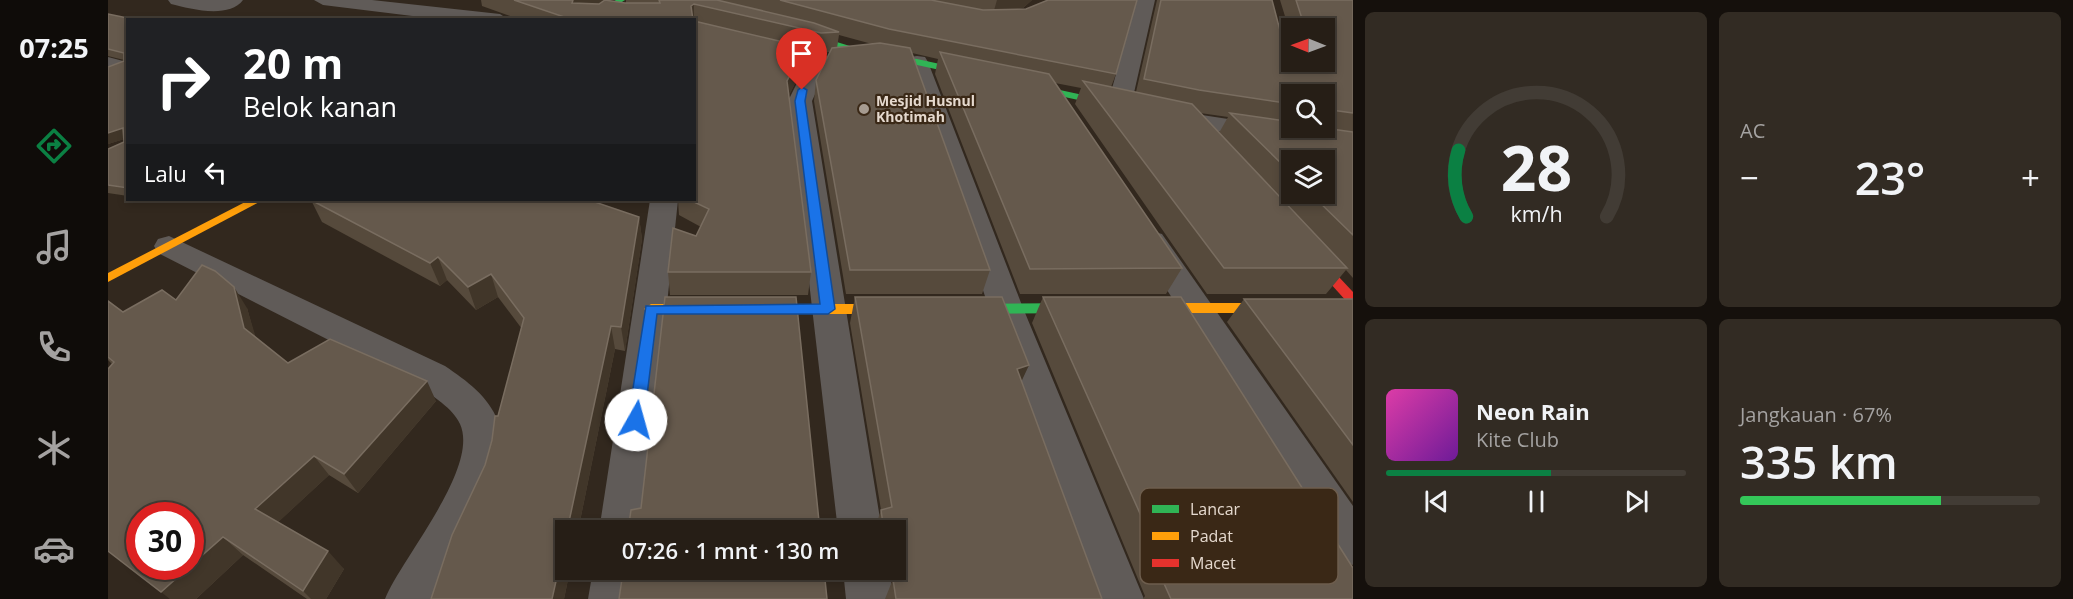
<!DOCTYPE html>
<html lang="id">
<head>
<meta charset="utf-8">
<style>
	body { margin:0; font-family:"Open Sans",sans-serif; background:#322b23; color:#f1f3f6; height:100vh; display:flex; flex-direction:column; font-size:22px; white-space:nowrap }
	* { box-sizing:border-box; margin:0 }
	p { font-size:20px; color:#a4a2a1 }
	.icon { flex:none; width:33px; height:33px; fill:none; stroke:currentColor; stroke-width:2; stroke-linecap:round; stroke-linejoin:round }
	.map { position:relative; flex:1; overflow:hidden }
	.side { display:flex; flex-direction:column; gap:12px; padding:12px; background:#15100c; width:720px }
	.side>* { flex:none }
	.banner { position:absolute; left:18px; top:18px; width:570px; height:183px; border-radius:0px; box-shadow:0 3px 9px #0003,0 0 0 2px #423c35; background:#202124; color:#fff; overflow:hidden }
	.needle { width:39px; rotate:271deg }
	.tools { position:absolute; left:1173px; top:18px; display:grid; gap:12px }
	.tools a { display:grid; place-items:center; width:54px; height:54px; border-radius:0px; background:#261e16; box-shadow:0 3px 9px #0003,0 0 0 2px #423c35; font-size:30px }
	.speed { position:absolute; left:18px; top:502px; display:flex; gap:12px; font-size:30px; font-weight:700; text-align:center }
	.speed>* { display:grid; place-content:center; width:78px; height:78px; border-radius:50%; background:#261e16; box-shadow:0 3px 9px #0003,0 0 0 2px #423c35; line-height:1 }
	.speed .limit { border:9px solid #d22; background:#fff; color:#111 }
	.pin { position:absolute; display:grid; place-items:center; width:51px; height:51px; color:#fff; margin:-62px -26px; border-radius:50% 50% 50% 0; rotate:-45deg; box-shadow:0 0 6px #0007 }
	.pin .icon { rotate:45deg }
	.me { position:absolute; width:66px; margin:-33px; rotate:7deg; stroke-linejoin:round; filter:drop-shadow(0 0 4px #0008) }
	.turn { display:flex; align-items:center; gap:21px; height:126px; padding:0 18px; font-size:27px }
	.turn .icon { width:78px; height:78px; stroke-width:2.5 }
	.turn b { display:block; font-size:42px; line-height:51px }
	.then { display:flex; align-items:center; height:57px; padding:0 18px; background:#0003; gap:12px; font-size:22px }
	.big { font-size:45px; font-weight:600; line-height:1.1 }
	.side .widget { flex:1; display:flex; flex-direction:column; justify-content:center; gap:9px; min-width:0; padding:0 21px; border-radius:9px; background:#322b23 }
	.side .dial { align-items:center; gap:0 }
	.dial svg { height:156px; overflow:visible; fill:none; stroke:#423c35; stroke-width:7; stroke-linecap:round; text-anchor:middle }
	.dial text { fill:#f1f3f6; stroke:none }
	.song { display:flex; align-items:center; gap:18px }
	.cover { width:72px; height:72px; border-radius:9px; background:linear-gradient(135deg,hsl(320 70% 55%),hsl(280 70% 35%)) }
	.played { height:6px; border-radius:3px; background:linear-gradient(90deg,#0b8043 55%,#423c35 55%) }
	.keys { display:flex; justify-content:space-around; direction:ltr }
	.heat { display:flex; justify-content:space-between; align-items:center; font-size:33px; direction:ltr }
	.charge { height:9px; border-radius:4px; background:linear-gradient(90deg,#34c759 67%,#423c35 0) }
	.side .tiles { flex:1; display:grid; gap:12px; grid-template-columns:repeat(2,1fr) }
	.trip { position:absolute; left:447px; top:520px; width:351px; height:60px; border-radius:0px; background:#261e16; box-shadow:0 3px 9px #0003,0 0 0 2px #423c35; font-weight:600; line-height:60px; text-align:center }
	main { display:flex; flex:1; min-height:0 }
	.dock { display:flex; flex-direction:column; width:108px; justify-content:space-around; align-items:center; background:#0f0c09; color:#a4a2a1 }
	.dock .icon { width:42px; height:42px }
	.dock .active { color:#0b8043 }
	.dock b { font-size:27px; color:#f1f3f6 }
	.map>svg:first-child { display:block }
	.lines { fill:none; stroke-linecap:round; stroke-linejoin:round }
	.lane { fill:#605b58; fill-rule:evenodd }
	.street { fill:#605b58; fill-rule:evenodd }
	.fast { fill:#30b455; fill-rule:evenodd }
	.slow { fill:#ff9f0a; fill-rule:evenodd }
	.jam { fill:#e5322d; fill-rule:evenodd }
	.wall { fill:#564a3c; fill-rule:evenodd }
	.shaded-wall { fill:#413629 }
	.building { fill:#65594c; stroke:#796d60; stroke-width:1.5 }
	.route { fill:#1a73e8; stroke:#114b97; stroke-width:1.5 }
	.poi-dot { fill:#a69b90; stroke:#3a2816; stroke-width:2 }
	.labels { text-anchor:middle; stroke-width:4.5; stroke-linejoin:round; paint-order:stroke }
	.far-poi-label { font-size:14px; font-weight:bold; fill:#e5d9ce; stroke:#3a2816; text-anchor:start }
	.key { fill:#3a2816; stroke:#6d5d4d; stroke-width:1.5 }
	.key-label { font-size:16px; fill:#e5d9ce }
</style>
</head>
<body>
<main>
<nav class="dock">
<b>07:25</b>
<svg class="icon active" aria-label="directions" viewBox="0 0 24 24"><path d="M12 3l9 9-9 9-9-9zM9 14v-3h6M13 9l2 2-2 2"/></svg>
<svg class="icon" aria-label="music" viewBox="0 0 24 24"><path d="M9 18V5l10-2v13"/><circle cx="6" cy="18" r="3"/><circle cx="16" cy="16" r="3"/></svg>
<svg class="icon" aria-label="phone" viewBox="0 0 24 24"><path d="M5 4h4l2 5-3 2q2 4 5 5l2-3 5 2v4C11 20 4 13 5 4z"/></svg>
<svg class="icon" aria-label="climate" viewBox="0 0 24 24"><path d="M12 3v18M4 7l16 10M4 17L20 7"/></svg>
<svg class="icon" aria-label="car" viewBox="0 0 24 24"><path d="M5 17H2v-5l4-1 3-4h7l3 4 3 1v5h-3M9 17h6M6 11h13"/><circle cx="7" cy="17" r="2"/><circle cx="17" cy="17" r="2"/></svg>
</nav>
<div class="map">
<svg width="1245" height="599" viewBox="0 0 1245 599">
	<rect width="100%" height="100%" fill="#32281e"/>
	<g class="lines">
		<path class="lane" d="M0,57L19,62L20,67L0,77Z"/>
		<g class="street">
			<path d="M60,0H135C121,19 82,9 63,4Z"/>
			<path d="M206,0H264L392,14L401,20H337L215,5Z"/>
			<path d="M1029,0H1047L1023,106L1019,111H1003L999,106Z"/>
			<path d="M711,55L719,56L722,61L704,101L774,531H730L680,101L700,61L703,56Z"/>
			<path d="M809,56L817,57L820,62L915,308L1036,599H988L881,308L798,62L801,57Z"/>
			<path d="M1081,113L1245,138V154L1072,125L1069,120L1072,115Z"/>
			<path d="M542,200H570L535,531H491Z"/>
			<path d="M1043,231L1054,234L1245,506V565L1229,559L1028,241L1032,234Z"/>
			<path d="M61,236L337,366C359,381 380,396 390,421C408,464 352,561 329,599H277C293,559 372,468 352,424C345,408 324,396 311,386L50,253L46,246L50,239Z"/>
			<path d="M485,570H531L528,599H480Z"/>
			<path d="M735,570H781L786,599H738Z"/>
		</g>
		<g class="fast">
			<path d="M508,0H517L485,20H474Z"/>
			<path d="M683,28L768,54L809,59L1012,103L1017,106L1012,109L809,65L767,59L683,32Z"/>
			<path d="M976,303L983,308L976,313L854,314L847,309L854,304Z"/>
		</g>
		<g class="slow">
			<path d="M141,200H155L0,282V273Z"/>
			<path d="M1037,303H1174L1181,308L1174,313H1037L1030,308Z"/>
			<path d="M543,304H790L797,309L790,314H543L536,309Z"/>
		</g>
		<path class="jam" d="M1198,245L1202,246L1245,292V305L1240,303L1194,252L1192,249Z"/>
	</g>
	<g class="wall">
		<path d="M373,0H496L490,4L518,3V0H924L915,8L906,9L1008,74L1003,87L1028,92L1049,0H1164L1178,53L1183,59L1216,62V28H1184V39L1172,0H1245V278L1238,270L1218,294H1099L967,104L973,88L947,83L1074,268L1058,294H912L827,74L830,59L804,53L882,270L874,294H738L706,101L708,80L722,52L711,53L697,49L696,66L681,95L703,272L700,295H562L560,272L588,236L593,227L571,215L570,200H586V20H413L374,6ZM731,35L764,44L729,48ZM1184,94H1216V128H1184ZM1092,113L1120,117L1111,133ZM1184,160L1216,194H1184Z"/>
		<path d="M0,14L20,20V196L0,193V149L16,142V139L0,144L16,60L0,56Z"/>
		<path d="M40,200H61L55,202Z"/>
		<path d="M203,200L531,217L534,239L517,351L507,349L470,531H458L462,570L456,599H323L377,465L414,329L390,297L368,310L339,280L332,286L214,222Z"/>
		<path d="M747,297L921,365L913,381L994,599H777L785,579L783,570H788V531H766L773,510L742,323Z"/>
		<path d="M935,297L1245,599H1035L1037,596L924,323Z"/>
		<path d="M1136,299H1245V502L1119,322Z"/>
		<path d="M68,300L139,308L147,337L180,363L328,401L250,493L221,475L170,522L236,569L218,599H199L135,555L88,599H62L4,364L0,360V301L15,312Z"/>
	</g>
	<g class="shaded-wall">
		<path d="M465,0H496L468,18L464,3Z"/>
		<path d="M889,0H924L915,8L885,14Z"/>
		<path d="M586,4V20H584L583,6Z"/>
		<path d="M697,47L696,66L678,101L679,81Z"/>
		<path d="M15,128L20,138L0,144V133Z"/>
		<path d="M531,217L534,239L517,351L513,327Z"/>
		<path d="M330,257L339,280L332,286L322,263Z"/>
		<path d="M383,274L390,297L368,310L360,287Z"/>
		<path d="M126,287L139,308L151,348L136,328Z"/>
		<path d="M503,326L507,349L470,531H459Z"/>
		<path d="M921,365L909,391V369Z"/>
		<path d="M319,381L328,401L250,493L236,474Z"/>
		<path d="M206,456L221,475L164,528L147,509Z"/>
		<path d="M115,537L135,555L88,599H62L53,592Z"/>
		<path d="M458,537V570H462L456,599H444Z"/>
		<path d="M220,551L236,569L218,599H203L195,591Z"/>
	</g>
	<g class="building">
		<path d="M406,0H465L464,3L491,4L497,0L517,3H552L551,0H609L706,23L731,32L713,33L586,4L583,6L585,20H465Z"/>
		<path d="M672,0H823L875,10L918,9L940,0H1029L1008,74L781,29Z"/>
		<path d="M1053,0H1164L1178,53L1184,59V62H1216V28H1197L1188,0H1245V113L1216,109V94H1184V104L1091,90L1036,79Z"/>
		<path d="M0,14L29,20H20V188L0,185V149L16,142L15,128L0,133V67L16,61V53L0,49Z"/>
		<path d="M586,21L697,47L679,81L703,272H560L565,228L588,236L601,209L582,200H586Z"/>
		<path d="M772,43L802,48L882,270H742L708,80L724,48Z"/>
		<path d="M832,52L941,74L1074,268L922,269Z"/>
		<path d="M975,81L1084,104L1239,268H1116Z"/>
		<path d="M1122,113L1184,122V128H1216L1245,132V235L1203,194H1216V160H1184V174Z"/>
		<path d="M203,200H481L531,217L513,327L503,326L459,531H458V537L444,599H323L344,535L377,465L384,440L387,416H390L416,318L383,274L360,287L330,257L322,263Z"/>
		<path d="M94,265L107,271L126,287L136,328L180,363L222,339L319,381L236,474L206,456L147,509L220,551L195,591L115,537L82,566V516H32V567H81L53,592L0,551V369L6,362L0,357V301L15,312L54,290L68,300Z"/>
		<path d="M557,297H688L712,531H520L523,510L533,508Z"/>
		<path d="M747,297H894L921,365L909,369L994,599H788L785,579L797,577L791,547L788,546V531H776L773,510L784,507Z"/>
		<path d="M935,297H1073L1245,568V599H1063L1054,579L1060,576Z"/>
		<path d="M1136,299H1245V445Z"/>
		<path d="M526,570H716L719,599H511L514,579L525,577Z"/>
	</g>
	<path class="route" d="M694,87L699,90L697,101L727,309L720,314H549L536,420L534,425H522L520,420L538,306L712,304L687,101L690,90Z"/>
	<circle class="poi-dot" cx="756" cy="109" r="6"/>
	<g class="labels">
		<g class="far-poi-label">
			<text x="768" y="106">Mesjid Husnul<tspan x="768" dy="16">Khotimah</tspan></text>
		</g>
	</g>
	<rect x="1032" y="488" width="198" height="96" rx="9" class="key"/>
	<rect x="1044" y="505" width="27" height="8" fill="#30b455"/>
	<rect x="1044" y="532" width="27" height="8" fill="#ff9f0a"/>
	<rect x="1044" y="559" width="27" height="8" fill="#e5322d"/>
	<g class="key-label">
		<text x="1082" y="515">Lancar</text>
		<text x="1082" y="542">Padat</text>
		<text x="1082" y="569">Macet</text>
	</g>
</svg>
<div class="tools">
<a><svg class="needle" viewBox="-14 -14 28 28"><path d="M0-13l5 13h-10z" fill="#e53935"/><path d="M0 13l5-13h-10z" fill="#a4a2a1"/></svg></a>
<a><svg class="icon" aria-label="search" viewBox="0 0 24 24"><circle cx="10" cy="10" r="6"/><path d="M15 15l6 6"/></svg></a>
<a><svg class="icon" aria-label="layers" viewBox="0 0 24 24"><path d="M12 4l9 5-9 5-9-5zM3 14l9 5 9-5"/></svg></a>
</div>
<div class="speed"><div class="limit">30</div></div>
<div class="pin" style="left:694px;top:90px;background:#d93025"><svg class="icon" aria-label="arrive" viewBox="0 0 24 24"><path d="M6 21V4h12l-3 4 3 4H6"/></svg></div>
<svg class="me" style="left:528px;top:420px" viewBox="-20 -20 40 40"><circle r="19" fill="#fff"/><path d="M0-13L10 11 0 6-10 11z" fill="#1a73e8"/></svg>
<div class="trip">07:26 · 1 mnt · 130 m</div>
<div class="banner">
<div class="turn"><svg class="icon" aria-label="right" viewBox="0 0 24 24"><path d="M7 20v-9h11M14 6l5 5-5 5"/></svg><div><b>20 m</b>Belok kanan</div></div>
<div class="then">Lalu<svg class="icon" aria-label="left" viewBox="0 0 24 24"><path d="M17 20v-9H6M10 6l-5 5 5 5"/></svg></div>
</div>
</div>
<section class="side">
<div class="tiles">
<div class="widget dial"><svg viewBox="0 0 100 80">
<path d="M14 69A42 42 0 1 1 86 69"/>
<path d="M14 69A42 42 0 0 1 10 35" stroke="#0b8043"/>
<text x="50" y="56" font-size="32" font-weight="700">28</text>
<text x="50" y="72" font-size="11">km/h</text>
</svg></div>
<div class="widget"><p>AC</p>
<div class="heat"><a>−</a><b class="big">23°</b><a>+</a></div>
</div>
<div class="widget">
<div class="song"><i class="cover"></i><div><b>Neon Rain</b><p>Kite Club</p></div></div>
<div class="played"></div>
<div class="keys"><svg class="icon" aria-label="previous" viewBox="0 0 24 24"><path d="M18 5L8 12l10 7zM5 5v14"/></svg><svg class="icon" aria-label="pause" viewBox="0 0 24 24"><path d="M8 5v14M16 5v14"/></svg><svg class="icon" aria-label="next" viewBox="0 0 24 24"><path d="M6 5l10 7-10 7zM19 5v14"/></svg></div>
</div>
<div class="widget"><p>Jangkauan · 67%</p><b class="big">335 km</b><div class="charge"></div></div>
</div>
</section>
</main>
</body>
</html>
